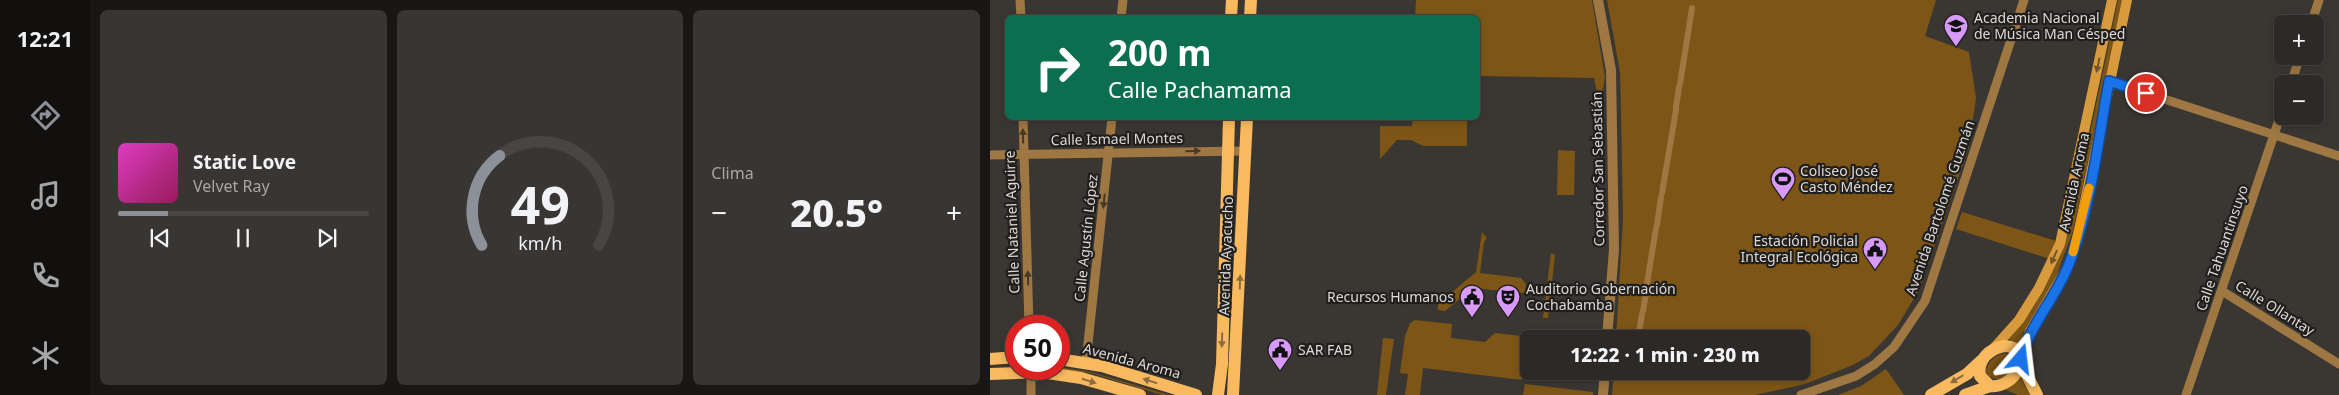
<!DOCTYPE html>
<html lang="es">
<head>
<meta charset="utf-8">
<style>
	body { margin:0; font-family:"Noto Sans",sans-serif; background:#383532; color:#f1f3f6; height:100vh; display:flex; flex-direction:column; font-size:19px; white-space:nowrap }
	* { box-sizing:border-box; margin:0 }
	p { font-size:16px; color:#a6a6a7 }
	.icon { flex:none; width:28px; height:28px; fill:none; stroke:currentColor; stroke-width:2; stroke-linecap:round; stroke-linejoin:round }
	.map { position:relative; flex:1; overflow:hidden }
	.drawer { display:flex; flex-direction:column; gap:10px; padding:10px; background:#181715; width:900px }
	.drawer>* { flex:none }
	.top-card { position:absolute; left:15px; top:15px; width:475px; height:105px; border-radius:8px; box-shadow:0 2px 8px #0003,0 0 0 1px #484543; background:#0b6e4f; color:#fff; overflow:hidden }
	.controls { position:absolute; left:1284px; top:15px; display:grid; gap:10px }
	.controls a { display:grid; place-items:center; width:50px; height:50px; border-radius:8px; background:#2c2926; box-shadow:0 2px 8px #0003,0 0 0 1px #484543; font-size:25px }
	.speed { position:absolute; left:15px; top:315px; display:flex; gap:10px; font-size:25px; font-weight:700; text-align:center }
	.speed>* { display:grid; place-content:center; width:65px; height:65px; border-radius:50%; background:#2c2926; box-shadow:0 2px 8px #0003,0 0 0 1px #484543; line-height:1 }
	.speed .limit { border:8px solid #d22; background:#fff; color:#111 }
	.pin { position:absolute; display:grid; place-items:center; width:42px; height:42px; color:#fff; margin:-21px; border:2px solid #fff; border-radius:50%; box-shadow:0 1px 5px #0007 }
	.me { position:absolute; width:55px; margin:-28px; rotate:17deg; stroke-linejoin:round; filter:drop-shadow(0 0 4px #0008) }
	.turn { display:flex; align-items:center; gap:18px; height:105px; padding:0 20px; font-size:22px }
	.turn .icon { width:65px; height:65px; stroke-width:2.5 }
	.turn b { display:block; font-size:35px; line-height:42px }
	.big { font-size:38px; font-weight:800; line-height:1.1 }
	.drawer .widget { flex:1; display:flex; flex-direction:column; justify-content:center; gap:8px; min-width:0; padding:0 18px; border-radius:8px; background:#383532 }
	.drawer .dial { align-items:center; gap:0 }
	.dial svg { height:130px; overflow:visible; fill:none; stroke:#484543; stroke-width:7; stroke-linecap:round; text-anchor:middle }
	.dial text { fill:#f1f3f6; stroke:none }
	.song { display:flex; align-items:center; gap:15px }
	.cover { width:60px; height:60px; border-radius:8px; background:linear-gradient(135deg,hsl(310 70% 55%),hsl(330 70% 35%)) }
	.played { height:5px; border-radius:2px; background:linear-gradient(90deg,#8c9099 20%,#484543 20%) }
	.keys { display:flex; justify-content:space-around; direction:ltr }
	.heat { display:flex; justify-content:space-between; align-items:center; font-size:28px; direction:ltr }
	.drawer .tiles { flex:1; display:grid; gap:10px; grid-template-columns:repeat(3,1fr) }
	.trip { position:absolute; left:530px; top:330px; width:290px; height:50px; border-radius:8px; background:#2c2926; box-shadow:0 2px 8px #0003,0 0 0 1px #484543; font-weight:800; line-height:50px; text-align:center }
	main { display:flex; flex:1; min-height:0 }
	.dock { display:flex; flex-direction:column; width:90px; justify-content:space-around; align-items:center; background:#12100f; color:#a6a6a7 }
	.dock .icon { width:35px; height:35px }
	.dock .selected { color:#8c9099 }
	.dock b { font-size:22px; color:#f1f3f6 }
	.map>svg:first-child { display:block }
	.green { fill:#7d5516 }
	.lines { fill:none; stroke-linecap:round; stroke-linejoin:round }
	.pedestrian { stroke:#9e7742; stroke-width:6 }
	.minor { stroke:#9e7742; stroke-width:9 }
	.tertiary { stroke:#9e7742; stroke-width:10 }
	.secondary { stroke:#d79a3d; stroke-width:10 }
	.primary { stroke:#f8b95f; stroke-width:12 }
	.oneway { fill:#72562b }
	.oneway2 { fill:#463928 }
	.oneway3 { fill:#8c6c3e }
	.route-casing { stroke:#114b97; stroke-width:12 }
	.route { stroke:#1a73e8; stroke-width:9 }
	.slow { stroke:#f59e0b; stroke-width:9 }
	.labels { text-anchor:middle; stroke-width:4.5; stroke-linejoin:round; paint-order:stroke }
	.poi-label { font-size:14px; fill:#dcdad7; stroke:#201f1d; text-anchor:start }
	.street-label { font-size:14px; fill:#dcdad7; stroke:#201f1d }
</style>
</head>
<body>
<main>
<nav class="dock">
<b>12:21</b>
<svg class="icon selected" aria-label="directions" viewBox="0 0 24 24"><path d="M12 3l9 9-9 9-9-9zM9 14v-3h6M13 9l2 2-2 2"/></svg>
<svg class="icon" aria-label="music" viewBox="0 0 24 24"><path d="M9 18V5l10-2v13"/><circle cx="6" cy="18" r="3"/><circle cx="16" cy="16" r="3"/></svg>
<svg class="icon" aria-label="phone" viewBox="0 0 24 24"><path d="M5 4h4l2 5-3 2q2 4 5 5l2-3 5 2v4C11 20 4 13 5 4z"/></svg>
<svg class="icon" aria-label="climate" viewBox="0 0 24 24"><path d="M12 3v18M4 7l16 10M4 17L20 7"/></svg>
</nav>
<section class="drawer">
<div class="tiles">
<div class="widget">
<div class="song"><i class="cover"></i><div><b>Static Love</b><p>Velvet Ray</p></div></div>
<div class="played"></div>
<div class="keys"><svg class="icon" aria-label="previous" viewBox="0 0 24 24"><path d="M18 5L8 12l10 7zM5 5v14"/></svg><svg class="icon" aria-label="pause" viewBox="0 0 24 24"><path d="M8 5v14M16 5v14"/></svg><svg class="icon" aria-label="next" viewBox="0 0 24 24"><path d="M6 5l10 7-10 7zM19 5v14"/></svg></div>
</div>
<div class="widget dial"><svg viewBox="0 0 100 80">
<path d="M14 69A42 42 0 1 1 86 69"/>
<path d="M14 69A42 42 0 0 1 25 14" stroke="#8c9099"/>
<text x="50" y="56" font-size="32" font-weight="700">49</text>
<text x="50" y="72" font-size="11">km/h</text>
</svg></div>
<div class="widget"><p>Clima</p>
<div class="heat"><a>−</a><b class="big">20.5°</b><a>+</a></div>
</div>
</div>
</section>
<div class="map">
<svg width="1349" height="395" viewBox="0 0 1349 395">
	<rect width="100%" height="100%" fill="#3a3733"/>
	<g class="green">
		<path d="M426,0H602L615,77L610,106L604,78L488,76V18L425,17Z"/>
		<path d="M617,0H946L935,36L979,52L986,98L979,147L929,290L908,325L879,356L863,365L815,384L765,395H622L624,371H811V339H626L633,218L631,112L630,72Z"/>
		<path d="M1128,0H1132L1083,231L1066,277L1033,333L1031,345L1018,339L1039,314L1055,288L1076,238L1083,214Z"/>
		<path d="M423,118H477V146H433L421,140H407L390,159V126H422Z"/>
		<path d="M568,150L585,151L584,195H567Z"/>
		<path d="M972,212L1066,241L1060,259L966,229Z"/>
		<path d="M492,232L497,238L494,242L490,273L531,278L536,284L535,293L483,288L455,311L448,310V304L486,272Z"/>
		<path d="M561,253L565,255L558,318H553Z"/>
		<path d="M425,320L462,324L461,338L495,342L505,333L531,336L532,333L538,334L532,380L433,368L430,395H415L418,374L410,373L415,336L420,323Z"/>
		<path d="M393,338L404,339L396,395H387Z"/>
		<path d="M1015,353L1023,359C1024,374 1007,387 996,373C996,363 1005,355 1015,353Z"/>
		<path d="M69,367L101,372L179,395H172L101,373L67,369Z"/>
		<path d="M896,369L914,395H848L871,386Z"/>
		<path d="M1031,378L1040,395H1028L1016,390Z"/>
		<path d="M535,384L603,392V395H533Z"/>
	</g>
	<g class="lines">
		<g class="pedestrian">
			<path d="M690,84L702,8"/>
			<path d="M686,107L689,87"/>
			<path d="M672,193L686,110"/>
			<path d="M667,225L671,197"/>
			<path d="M656,290L666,228"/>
			<path d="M653,311L656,293"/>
			<path d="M648,339L652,314"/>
			<path d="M642,377L643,371"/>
		</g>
		<g class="minor">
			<path d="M30,0L31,18"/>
			<path d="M131,18L133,0"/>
			<path d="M1321,24L1329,0"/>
			<path d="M1119,81L1349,156"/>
			<path d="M1301,84L1310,56"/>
			<path d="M33,118L39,326"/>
			<path d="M0,155L255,151"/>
			<path d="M1232,291L1349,364"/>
			<path d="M96,362L122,118"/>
			<path d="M41,369V395"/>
			<path d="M811,395L866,376L885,364L904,347L935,301L1034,0"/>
			<path d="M1196,395L1292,111"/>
		</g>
		<g class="tertiary">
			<path d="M608,0L621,70L624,249L617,339"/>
			<path d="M613,395L615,371"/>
		</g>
		<g class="secondary">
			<path d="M1003,349L1029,320L1049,288L1070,244L1122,0"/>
			<path d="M1031,359L1040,331L1078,266L1087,240L1137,0"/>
		</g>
		<g class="primary">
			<path d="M241,18L242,0"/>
			<path d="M260,18L261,0"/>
			<path d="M1014,346C1046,347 1027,389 1000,386L990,376C987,360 999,349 1014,346Z"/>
			<path d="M0,359L26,357"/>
			<path d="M69,359L112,366L206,395"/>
			<path d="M1031,363L1047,395"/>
			<path d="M0,374L51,372L91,378L150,395"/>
			<path d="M228,395L232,364L239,118"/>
			<path d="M243,395L257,118"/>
			<path d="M941,395L977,374L991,361"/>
			<path d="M975,395L1000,386"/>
		</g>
	</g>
	<defs><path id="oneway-solid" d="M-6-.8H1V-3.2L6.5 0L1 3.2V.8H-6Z" transform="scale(1.25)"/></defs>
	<g class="oneway">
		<use href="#oneway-solid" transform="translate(1108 65) rotate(102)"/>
		<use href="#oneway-solid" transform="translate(1064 257) rotate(114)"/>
	</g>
	<g class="oneway2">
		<use href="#oneway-solid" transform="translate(33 136) rotate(-91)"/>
		<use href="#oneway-solid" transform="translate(203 151) rotate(-1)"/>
		<use href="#oneway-solid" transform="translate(114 201) rotate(96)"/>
		<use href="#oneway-solid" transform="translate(38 278) rotate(-92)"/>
	</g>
	<g class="oneway3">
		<use href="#oneway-solid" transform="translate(250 282) rotate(-88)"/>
		<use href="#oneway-solid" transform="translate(232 340) rotate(92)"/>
		<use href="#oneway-solid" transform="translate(967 379) rotate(149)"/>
		<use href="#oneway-solid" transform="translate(99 381) rotate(17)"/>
		<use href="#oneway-solid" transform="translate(160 381) rotate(-163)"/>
	</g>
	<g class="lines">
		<defs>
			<path id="route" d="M1031,359C1040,324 1066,298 1079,264C1101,206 1108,142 1119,81L1156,93"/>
		</defs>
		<use href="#route" class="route-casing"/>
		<use href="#route" class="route"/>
		<path class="slow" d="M1083,252L1099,188"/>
	</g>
	<defs>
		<symbol id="university-pin" viewBox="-11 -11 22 30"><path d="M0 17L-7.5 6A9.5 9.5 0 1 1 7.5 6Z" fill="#d89af8" stroke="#201f1d"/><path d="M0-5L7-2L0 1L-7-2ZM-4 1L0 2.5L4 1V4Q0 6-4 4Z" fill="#111"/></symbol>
		<symbol id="stadium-pin" viewBox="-11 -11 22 30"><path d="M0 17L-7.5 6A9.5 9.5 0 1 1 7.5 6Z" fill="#d89af8" stroke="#201f1d"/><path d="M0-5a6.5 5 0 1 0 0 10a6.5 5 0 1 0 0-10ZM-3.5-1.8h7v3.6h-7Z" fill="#111"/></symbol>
		<symbol id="civic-pin" viewBox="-11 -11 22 30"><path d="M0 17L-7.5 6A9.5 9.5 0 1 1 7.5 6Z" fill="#d89af8" stroke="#201f1d"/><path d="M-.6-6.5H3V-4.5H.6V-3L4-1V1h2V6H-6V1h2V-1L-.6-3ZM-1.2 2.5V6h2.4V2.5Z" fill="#111"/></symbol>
		<symbol id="theatre-pin" viewBox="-11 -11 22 30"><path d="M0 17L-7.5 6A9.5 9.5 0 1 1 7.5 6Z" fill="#d89af8" stroke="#201f1d"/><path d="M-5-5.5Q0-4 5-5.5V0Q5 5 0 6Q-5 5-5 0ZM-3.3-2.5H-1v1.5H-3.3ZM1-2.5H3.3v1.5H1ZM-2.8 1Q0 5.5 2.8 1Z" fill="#111"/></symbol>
	</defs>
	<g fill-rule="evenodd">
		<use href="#university-pin" x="952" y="12" width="28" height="38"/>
		<use href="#stadium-pin" x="779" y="165" width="28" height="38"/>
		<use href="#civic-pin" x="871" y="235" width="28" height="38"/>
		<use href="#civic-pin" x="468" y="283" width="28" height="38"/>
		<use href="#theatre-pin" x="504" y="283" width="28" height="38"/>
		<use href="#civic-pin" x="276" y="336" width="28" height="38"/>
	</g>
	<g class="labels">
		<g class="poi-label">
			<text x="984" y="23">Academia Nacional<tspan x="984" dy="16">de Música Man Césped</tspan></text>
			<text x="810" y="176">Coliseo José<tspan x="810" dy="16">Casto Méndez</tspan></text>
			<text x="868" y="246" text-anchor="end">Estación Policial<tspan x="868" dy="16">Integral Ecológica</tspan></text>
			<text x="536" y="294">Auditorio Gobernación<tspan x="536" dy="16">Cochabamba</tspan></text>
			<text x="464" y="302" text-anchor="end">Recursos Humanos</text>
			<text x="308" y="355">SAR FAB</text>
		</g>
		<g class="street-label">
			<text transform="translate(127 139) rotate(-1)" y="5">Calle Ismael Montes</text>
			<text transform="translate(608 169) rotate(-91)" y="5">Corredor San Sebastián</text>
			<text transform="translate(1084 182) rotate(-78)" y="5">Avenida Aroma</text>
			<text transform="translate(950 208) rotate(-71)" y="5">Avenida Bartolomé Guzmán</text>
			<text transform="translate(22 222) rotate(-92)" y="5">Calle Nataniel Aguirre</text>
			<text transform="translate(96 238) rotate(-84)" y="5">Calle Agustín López</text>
			<text transform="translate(1232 248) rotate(-71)" y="5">Calle Tahuantinsuyo</text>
			<text transform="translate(236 256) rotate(-88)" y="5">Avenida Ayacucho</text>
			<text transform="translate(1285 308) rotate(32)" y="5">Calle Ollantay</text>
			<text transform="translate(142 361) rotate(15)" y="5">Avenida Aroma</text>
		</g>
	</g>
</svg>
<div class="controls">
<a>+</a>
<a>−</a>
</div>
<div class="speed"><div class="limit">50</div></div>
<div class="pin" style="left:1156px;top:93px;background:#d93025"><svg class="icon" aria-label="arrive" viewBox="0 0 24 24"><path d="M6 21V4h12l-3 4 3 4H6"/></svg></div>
<svg class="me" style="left:1031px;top:359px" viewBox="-20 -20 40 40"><path d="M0-17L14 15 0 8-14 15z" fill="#1a73e8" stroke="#fff" stroke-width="4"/></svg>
<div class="trip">12:22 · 1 min · 230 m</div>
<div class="top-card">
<div class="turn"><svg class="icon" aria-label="right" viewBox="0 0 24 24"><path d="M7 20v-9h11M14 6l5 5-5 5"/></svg><div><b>200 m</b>Calle Pachamama</div></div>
</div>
</div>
</main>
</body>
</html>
